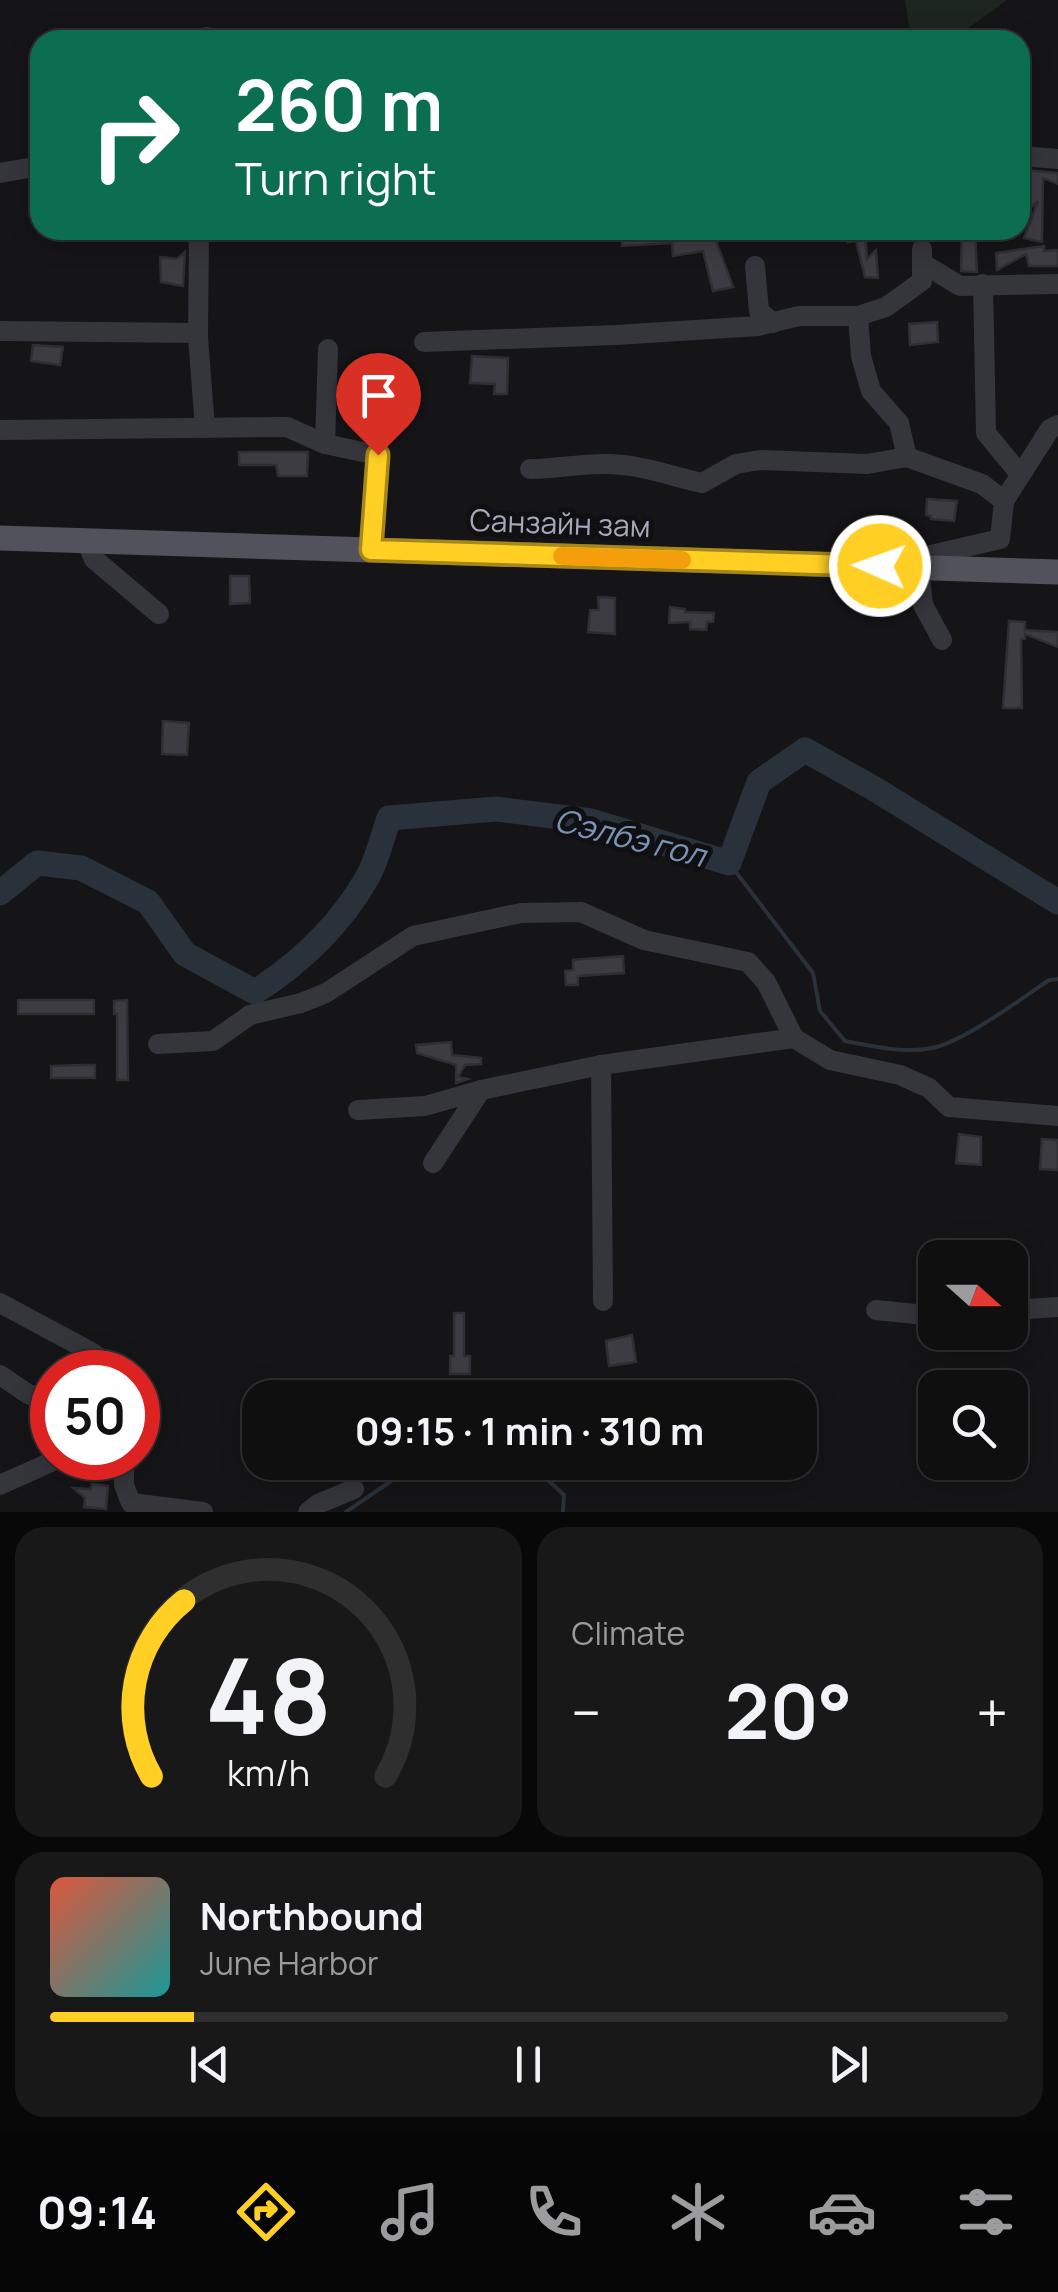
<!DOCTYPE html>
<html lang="en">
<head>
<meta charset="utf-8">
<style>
	body { margin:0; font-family:Manrope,sans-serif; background:#191819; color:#f1f3f6; height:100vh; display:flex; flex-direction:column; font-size:38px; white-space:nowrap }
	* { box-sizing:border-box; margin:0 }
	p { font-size:32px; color:#9c9c9f }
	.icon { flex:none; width:55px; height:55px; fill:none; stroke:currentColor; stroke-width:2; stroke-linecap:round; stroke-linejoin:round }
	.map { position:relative; height:1512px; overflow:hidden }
	.details { display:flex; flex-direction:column; gap:15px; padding:15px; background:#090809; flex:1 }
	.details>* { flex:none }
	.guide { position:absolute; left:30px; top:30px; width:1000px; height:210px; border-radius:30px; box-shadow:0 5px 25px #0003,0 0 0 2px #302f30; background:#0b6e4f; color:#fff; overflow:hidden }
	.needle { width:65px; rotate:111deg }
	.tools { position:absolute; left:918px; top:1240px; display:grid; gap:20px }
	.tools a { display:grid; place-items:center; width:110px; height:110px; border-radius:20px; background:#100f10; box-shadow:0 5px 25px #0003,0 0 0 2px #302f30; font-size:50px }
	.speed { position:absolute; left:30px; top:1350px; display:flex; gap:20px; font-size:50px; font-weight:700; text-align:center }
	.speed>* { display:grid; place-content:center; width:130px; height:130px; border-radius:50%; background:#100f10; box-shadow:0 5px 25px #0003,0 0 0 2px #302f30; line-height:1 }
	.speed .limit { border:15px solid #d22; background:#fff; color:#111 }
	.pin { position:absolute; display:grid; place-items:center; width:85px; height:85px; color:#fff; margin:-102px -42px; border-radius:50% 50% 50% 0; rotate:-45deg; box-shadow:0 0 10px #0007 }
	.pin .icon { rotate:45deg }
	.me { position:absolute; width:110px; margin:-55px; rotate:272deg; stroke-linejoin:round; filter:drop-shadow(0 0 8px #0008) }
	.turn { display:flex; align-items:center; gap:35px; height:210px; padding:0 40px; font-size:45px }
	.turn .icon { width:130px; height:130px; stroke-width:2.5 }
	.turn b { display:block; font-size:70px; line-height:85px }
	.big { font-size:75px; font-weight:700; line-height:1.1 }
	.details .widget { flex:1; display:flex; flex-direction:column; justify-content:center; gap:15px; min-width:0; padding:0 35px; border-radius:30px; background:#191819 }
	.details .dial { align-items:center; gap:0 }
	.dial svg { height:260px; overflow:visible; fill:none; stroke:#302f30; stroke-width:7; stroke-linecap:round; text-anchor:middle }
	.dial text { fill:#f1f3f6; stroke:none }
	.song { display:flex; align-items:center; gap:30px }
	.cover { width:120px; height:120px; border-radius:15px; background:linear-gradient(135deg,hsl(10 70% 55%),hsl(180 70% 35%)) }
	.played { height:10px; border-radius:5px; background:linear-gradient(90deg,#ffcf24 15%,#302f30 15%) }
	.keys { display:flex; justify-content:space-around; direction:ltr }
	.heat { display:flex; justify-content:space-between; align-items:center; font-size:55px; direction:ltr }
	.details .tiles { flex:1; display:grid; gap:15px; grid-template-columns:1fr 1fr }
	.widget:last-child { grid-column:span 2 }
	.trip { position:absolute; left:242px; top:1380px; width:575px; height:100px; border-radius:30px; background:#100f10; box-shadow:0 5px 25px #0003,0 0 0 2px #302f30; font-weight:700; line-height:100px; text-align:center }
	.tabs { display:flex; height:160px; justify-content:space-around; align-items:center; background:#060606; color:#9c9c9f }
	.tabs .icon { width:70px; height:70px }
	.tabs .selected { color:#ffcf24 }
	.tabs b { font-size:45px; color:#f1f3f6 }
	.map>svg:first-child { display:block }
	.green { fill:#1c251e }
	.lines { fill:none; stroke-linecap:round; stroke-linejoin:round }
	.stream { stroke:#29313b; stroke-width:4 }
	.river { stroke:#29313b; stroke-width:25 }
	.building { fill:#3c3c42; stroke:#2f2e33; stroke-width:2.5 }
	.minor { stroke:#35353c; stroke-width:20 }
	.major { stroke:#51525b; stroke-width:25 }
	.route-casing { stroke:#a68717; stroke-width:25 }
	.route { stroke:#ffcf24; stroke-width:18 }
	.slow { stroke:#f59e0b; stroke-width:18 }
	.labels { text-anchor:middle; stroke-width:10; stroke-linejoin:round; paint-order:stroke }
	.street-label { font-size:30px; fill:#a5a8b8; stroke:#100f11 }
	.water-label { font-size:32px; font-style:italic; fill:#7992b6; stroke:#100f11 }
</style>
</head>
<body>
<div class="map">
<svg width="1058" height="1512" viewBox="0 0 1058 1512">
	<rect width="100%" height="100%" fill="#151416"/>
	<path class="green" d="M905,0H1007L952,40H911Z"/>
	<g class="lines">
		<g class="stream">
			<path d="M729,863L813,973L820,1011L845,1041C873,1046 904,1054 932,1048C961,1043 1023,998 1049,980L1058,979"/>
			<path d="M493,1462L515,1480H548L564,1495L563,1512"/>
			<path d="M346,1512L413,1466L446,1462"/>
		</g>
		<path class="river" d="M0,893L37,863L81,868L148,902L185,954L255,992C300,963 340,925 367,878C377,861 382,838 389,818L496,809L591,821L729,863L759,782L805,750L873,788L1058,902"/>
	</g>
	<g class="building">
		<path d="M1024,170L1058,173V184L1043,178L1042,242L1024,238L1038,201L1028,210V181L1024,180Z"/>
		<path d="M622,230H712L733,287L713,291L703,251L673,256L672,243L622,246Z"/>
		<path d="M847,230H865L867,259L876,250L878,278L865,277L856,241L848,242Z"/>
		<path d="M962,230H975L977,272L961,271Z"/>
		<path d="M1044,246V251L1058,250V266H1029L1026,254L997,270L996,253Z"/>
		<path d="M185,252L183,286L161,282L160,257L177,259Z"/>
		<path d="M937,322L938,342L910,345L909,324Z"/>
		<path d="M33,345L63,347L60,365L31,361Z"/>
		<path d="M472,356L508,358L507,394H494L495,384L470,383Z"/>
		<path d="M239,452H308L307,476H278L276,465H239Z"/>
		<path d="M927,499L957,501L954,521L931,519V516L926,515Z"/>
		<path d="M230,576H249L250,603L230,604Z"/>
		<path d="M598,597L615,598V634L588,632L590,610H599Z"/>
		<path d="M670,607L685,609V612L714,613L713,622H707L706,630L690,629V622L669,623Z"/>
		<path d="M1009,621L1025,622V630L1058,632V647L1025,634V639H1021L1022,708H1003Z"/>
		<path d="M163,721L189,723L187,755L162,754Z"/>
		<path d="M623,956L624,973L578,976V985H566L565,971L573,970V960Z"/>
		<rect x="18" y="1000" width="76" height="14"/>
		<path d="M127,1000L128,1080H117V1014H114V1001Z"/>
		<path d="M451,1042L452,1055L481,1058V1064L465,1065L458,1077L468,1079L456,1083V1065L417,1053L416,1045Z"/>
		<path d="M82,1065H95V1078H51V1066Z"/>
		<path d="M959,1134L981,1137V1165L956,1163Z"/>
		<path d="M1042,1139L1058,1140V1170L1040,1169Z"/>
		<path d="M454,1313H464V1356H470V1374H450V1356H454Z"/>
		<path d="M632,1335L636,1362L609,1366L606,1341Z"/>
		<path d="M92,1484L108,1486L106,1509L84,1507L85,1498L73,1488L91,1489Z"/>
	</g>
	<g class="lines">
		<g class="minor">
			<path d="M206,40L207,37"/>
			<path d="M1020,156L1058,159"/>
			<path d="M0,173L40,166"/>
			<path d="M199,230L198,337L205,428"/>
			<path d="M922,263L960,286L1058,284"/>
			<path d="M755,266L759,311L773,323"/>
			<path d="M983,284L986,433L1019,473"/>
			<path d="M858,316L886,307L922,281V249"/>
			<path d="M0,331L198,333"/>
			<path d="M424,342L616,335L758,326L799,316H858L861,356L871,391L899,423L907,457"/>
			<path d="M0,430L287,427L325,444L377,455L371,550"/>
			<path d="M325,444L328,349"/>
			<path d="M530,469C557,469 583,463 609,464C643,465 670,476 702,483L736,464L760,460L867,464L907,457L982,484L1004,501"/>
			<path d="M86,541L94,559L159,614"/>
			<path d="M942,640L923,605L919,568L931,555L1000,539L1004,501L1050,429L1058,425"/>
			<path d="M158,1044L213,1041L250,1015L301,1003L326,993L413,936L521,913L581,912L644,940L748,962L766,982L794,1038"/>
			<path d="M358,1110L425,1106L481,1090"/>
			<path d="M433,1163L481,1090L601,1065"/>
			<path d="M603,1301L601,1065L794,1038L830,1060L900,1075L929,1088L949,1107L1058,1116"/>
			<path d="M0,1303L93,1353L114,1372"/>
			<path d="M876,1310L935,1316"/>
			<path d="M1010,1310L1058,1307"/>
			<path d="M0,1375L28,1394L52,1402"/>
			<path d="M124,1458V1485L131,1503L203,1512"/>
			<path d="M0,1485L60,1458"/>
			<path d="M308,1512L318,1504L354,1489"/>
		</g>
		<path class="major" d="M0,538L1058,572"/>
	</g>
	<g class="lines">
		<defs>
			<path id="route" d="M378,455L371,550L880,566"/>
		</defs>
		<use href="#route" class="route-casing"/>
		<use href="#route" class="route"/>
		<path class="slow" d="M562,556L682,560"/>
	</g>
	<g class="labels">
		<g class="street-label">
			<text transform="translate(560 524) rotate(2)" y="10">Санзайн зам</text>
		</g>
		<g class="water-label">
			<text transform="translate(630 838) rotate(14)" y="11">Сэлбэ гол</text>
		</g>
	</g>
</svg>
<div class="tools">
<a><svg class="needle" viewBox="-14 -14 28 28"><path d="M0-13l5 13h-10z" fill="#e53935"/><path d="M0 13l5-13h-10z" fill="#9c9c9f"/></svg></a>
<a><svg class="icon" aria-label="search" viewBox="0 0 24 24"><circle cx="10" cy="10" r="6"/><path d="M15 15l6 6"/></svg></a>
</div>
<div class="speed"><div class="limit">50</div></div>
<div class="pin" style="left:378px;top:455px;background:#d93025"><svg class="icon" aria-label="arrive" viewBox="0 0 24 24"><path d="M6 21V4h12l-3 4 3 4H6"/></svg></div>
<svg class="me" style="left:880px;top:566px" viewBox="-20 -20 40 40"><circle r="17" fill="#ffcf24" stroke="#fff" stroke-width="3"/><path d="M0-11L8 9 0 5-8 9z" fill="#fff"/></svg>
<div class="trip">09:15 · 1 min · 310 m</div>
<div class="guide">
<div class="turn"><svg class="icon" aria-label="right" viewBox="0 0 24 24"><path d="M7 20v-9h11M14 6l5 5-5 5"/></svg><div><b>260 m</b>Turn right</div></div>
</div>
</div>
<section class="details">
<div class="tiles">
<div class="widget dial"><svg viewBox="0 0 100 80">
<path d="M14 69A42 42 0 1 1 86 69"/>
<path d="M14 69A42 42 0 0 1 24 15" stroke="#ffcf24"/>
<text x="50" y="56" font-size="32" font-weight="700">48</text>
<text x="50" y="72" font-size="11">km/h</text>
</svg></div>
<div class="widget"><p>Climate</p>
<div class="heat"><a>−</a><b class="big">20°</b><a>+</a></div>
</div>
<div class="widget">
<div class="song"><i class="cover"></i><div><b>Northbound</b><p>June Harbor</p></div></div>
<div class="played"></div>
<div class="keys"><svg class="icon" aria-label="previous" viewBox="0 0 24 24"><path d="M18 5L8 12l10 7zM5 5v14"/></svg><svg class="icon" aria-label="pause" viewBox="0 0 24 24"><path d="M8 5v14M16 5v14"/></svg><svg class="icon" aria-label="next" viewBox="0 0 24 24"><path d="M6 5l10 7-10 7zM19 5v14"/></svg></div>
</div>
</div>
</section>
<nav class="tabs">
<b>09:14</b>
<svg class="icon selected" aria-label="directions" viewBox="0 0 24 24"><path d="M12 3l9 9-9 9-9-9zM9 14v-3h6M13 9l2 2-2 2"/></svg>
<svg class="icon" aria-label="music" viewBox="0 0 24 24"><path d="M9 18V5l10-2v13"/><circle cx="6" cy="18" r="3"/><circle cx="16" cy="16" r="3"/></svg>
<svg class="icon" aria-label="phone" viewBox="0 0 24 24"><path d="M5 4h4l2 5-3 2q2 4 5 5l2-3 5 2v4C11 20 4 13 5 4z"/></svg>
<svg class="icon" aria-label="climate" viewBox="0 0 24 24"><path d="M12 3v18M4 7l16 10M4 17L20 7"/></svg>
<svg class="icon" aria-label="car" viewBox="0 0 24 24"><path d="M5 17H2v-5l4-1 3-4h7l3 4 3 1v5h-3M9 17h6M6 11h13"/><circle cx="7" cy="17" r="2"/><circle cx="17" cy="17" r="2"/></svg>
<svg class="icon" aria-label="filters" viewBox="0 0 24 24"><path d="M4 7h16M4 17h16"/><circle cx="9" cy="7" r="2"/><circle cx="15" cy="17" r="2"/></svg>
</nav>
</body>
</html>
